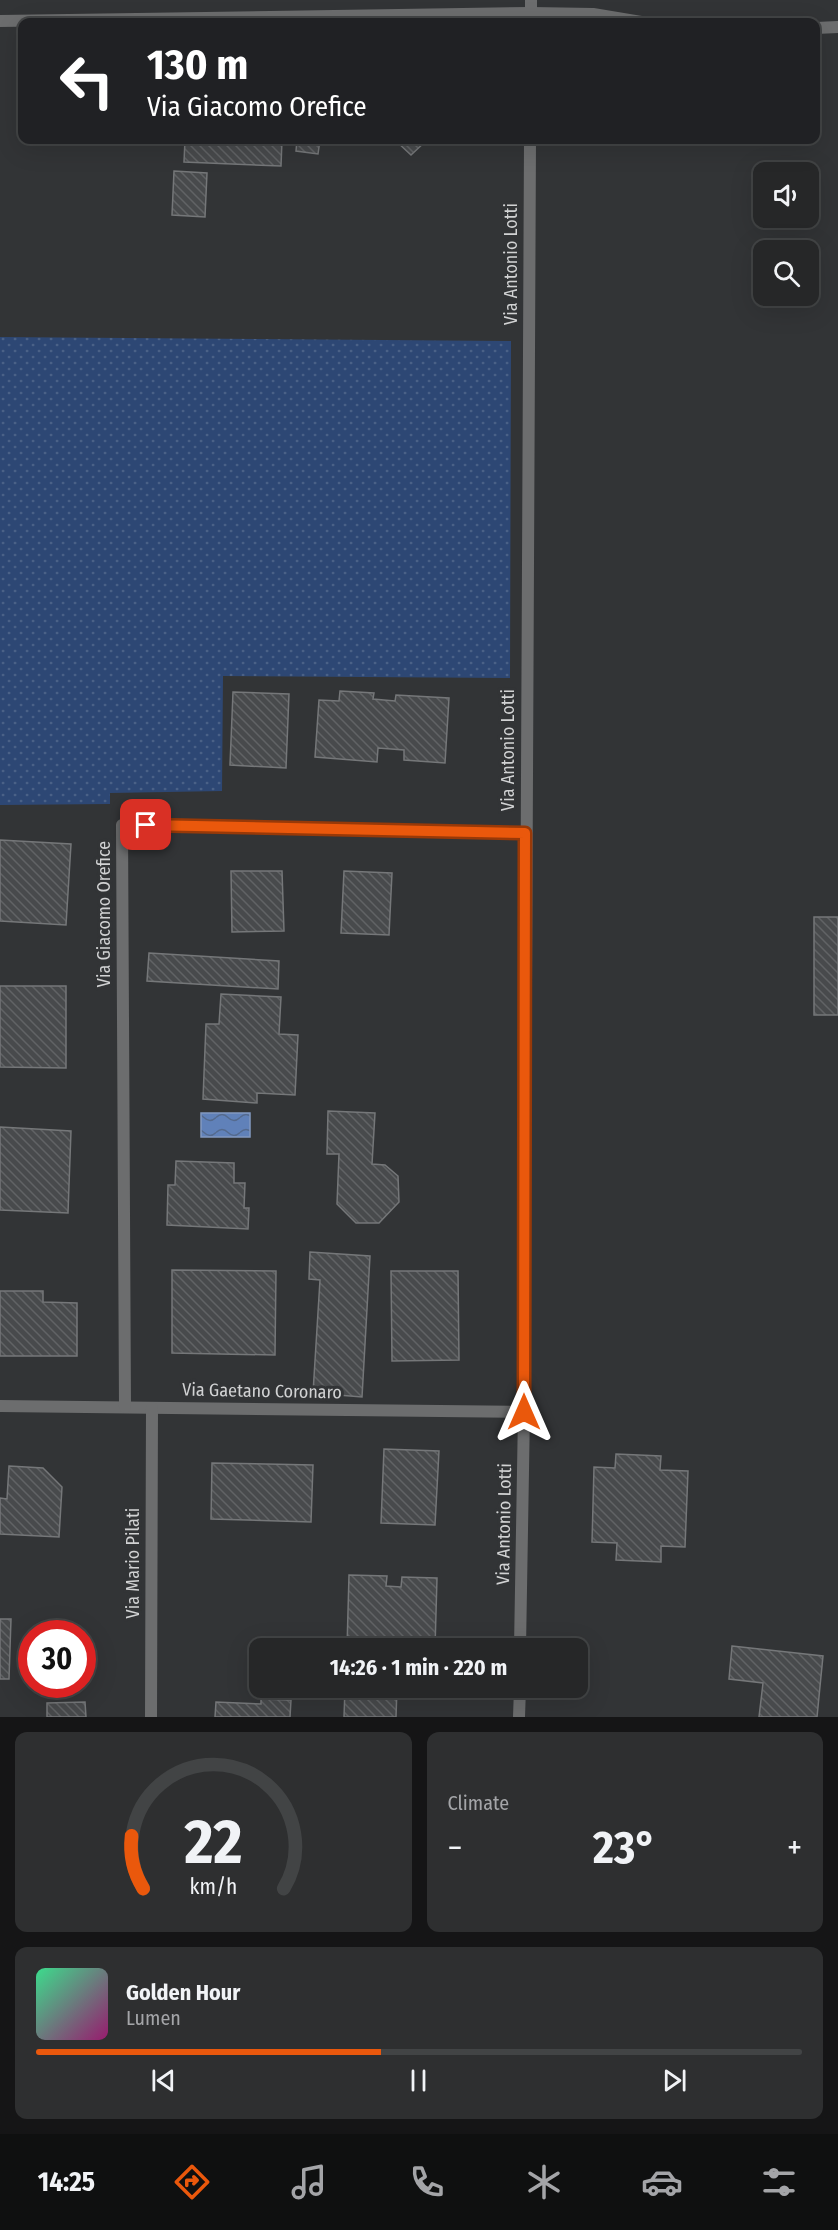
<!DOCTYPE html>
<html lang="en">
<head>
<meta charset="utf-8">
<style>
	body { margin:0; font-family:"Fira Sans Condensed",sans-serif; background:#2e2f30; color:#f1f3f6; height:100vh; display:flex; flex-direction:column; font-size:22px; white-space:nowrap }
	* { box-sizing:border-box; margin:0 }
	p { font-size:20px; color:#a4a5a8 }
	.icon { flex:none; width:33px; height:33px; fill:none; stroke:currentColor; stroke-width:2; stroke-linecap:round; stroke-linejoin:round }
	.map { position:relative; height:1717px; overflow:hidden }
	.details { display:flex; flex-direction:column; gap:15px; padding:15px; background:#151516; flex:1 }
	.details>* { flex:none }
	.banner { position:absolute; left:18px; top:18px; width:802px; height:126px; border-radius:12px; box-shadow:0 6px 24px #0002,0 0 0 2px #424445; background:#202124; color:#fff; overflow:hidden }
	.tools { position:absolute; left:753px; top:162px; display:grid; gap:12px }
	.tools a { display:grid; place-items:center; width:66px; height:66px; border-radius:12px; background:#262728; box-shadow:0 6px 24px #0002,0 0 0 2px #424445; font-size:30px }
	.speed { position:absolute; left:18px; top:1620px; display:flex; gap:12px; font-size:30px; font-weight:700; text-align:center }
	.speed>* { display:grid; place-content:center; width:78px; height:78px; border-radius:50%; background:#262728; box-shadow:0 6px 24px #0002,0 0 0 2px #424445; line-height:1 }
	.speed .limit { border:9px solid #d22; background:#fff; color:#111 }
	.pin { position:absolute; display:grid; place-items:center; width:51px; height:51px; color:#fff; margin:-26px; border-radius:12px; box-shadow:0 3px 9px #0006 }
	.me { position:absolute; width:66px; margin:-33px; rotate:0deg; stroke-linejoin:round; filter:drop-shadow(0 0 4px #0008) }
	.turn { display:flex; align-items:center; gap:21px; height:126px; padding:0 30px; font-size:27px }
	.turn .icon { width:78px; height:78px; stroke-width:2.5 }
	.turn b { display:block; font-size:42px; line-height:51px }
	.big { font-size:45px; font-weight:700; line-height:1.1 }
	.details .tile { flex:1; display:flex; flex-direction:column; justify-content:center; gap:9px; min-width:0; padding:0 21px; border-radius:12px; background:#2e2f30 }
	.details .dial { align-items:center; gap:0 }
	.dial svg { height:156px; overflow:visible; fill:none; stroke:#424445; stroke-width:7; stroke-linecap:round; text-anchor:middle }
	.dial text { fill:#f1f3f6; stroke:none }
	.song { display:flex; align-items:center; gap:18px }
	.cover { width:72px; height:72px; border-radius:9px; background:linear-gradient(135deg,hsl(150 70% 55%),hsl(320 70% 35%)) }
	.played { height:6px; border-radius:3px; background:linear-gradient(90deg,#ea580c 45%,#424445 45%) }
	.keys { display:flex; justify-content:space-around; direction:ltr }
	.heat { display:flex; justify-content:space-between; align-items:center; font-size:33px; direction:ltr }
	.details .tiles { flex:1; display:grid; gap:15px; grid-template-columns:1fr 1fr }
	.tile:last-child { grid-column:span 2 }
	.trip { position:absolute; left:249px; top:1638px; width:339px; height:60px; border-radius:12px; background:#262728; box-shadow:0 6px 24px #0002,0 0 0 2px #424445; font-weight:700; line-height:60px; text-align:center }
	.dock { display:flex; height:96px; justify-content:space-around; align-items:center; background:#0f1010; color:#a4a5a8 }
	.dock .icon { width:42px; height:42px }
	.dock .selected { color:#ea580c }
	.dock b { font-size:27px; color:#f1f3f6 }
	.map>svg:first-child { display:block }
	.grass { fill:url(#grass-dots) }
	.water { fill:url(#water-waves); stroke:#8299c1; stroke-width:1.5 }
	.building { fill:url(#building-back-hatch); stroke:#757779; stroke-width:1.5 }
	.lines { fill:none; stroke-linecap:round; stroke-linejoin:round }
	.service { stroke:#6c6d6e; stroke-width:12 }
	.minor { stroke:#6c6d6e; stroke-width:12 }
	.route-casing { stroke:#983908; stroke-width:15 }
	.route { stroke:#ea580c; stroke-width:10 }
	.labels { text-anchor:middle; stroke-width:6; stroke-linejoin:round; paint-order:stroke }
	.street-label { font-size:18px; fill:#d1d2d3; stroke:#323436 }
</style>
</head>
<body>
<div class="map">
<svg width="838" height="1717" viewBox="0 0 838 1717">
	<defs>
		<pattern id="grass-dots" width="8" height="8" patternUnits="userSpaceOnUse" patternTransform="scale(1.5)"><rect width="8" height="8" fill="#2d4774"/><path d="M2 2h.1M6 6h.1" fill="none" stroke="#4a6187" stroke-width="1.8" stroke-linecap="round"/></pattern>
		<pattern id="water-waves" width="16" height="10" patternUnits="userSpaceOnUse" patternTransform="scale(1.5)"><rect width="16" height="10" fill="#6081b9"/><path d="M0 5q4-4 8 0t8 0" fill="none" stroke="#546a8e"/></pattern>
		<pattern id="building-back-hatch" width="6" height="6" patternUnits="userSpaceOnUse" patternTransform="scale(1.5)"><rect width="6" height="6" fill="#484a4c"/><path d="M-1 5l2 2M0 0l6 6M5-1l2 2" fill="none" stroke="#616365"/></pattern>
	</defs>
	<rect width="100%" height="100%" fill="#323436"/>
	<path class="grass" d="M0,337L511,341L510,678L223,676L222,791L110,793V804L0,805Z"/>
	<rect class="water" x="201" y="1113" width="49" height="24"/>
	<g class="building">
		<path d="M185,140H282L281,166L184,162Z"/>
		<path d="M297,140H320L318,154L296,151Z"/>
		<path d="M395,140H427L411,155Z"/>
		<path d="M174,171L207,173L205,217L172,215Z"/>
		<path d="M340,691L374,693L373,699L395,701L396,695L449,698L445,763L404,760V750L378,748L377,762L315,757L319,700L339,701Z"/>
		<path d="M233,692L289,694L286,768L230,765Z"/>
		<path d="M0,840L71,844L66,925L0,921Z"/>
		<path d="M231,871H282L284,931L232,932Z"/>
		<path d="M344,871L392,873L389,935L341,933Z"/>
		<rect x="814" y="917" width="24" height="98"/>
		<path d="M149,953L279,961L278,989L147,981Z"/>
		<path d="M0,986H66V1068L0,1067Z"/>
		<path d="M221,994L281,997L279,1034L298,1035L295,1095L257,1093V1103L203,1099L206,1024H219Z"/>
		<path d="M328,1111L375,1113L372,1164L385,1165L398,1176L399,1202L379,1223H356L337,1204L339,1154H327Z"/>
		<path d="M0,1127L71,1131L68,1213L0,1210Z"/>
		<path d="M176,1161L234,1163V1183H245L244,1208H249L248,1229L167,1225L168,1185H175Z"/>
		<path d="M310,1252L370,1256L362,1397L313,1393L320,1280L309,1279Z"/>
		<path d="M172,1270L276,1271L275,1355L172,1353Z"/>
		<path d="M391,1271H458L459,1360L392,1361Z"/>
		<path d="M0,1291H43V1302L77,1303V1356H0Z"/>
		<path d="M384,1449L439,1451L435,1525L381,1523Z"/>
		<path d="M616,1454L661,1456L660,1470L688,1471L685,1547L661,1546V1562L616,1560L617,1543L592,1542L594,1467L615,1468Z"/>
		<path d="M212,1463L313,1465L311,1522L211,1519Z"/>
		<path d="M9,1466L43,1468L62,1487L59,1537L0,1534V1498L7,1499Z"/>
		<path d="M349,1575L387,1576L386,1586L401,1587L402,1577L437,1578L435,1648H347Z"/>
		<path d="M0,1619H11L9,1679H0Z"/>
		<path d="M732,1646L823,1656L817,1717H759L763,1683L729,1679Z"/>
		<path d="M345,1688H397L396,1717H344Z"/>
		<path d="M261,1699L291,1700L290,1717H215L216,1702L261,1704Z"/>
		<path d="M85,1702L86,1717H47V1703Z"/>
	</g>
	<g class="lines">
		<g class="service">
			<path d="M531,13L593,14L641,22"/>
			<path d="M816,28L838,27"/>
		</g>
		<g class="minor">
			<path d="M0,21L531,13"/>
			<path d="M531,22V0"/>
			<path d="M0,1406L524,1412"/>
			<path d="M125,1407L122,825L525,833"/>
			<path d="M520,1648L524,1412L530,140"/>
			<path d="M151,1717L152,1408"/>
			<path d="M519,1717L520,1688"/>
		</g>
	</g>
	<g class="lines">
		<defs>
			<path id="route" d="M146,825L525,833L524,1412"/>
		</defs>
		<use href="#route" class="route-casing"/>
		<use href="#route" class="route"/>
	</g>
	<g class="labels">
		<g class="street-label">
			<text transform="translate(511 264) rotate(-90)" y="6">Via Antonio Lotti</text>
			<text transform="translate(508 750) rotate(-90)" y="6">Via Antonio Lotti</text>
			<text transform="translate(104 914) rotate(-90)" y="6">Via Giacomo Orefice</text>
			<text transform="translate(262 1391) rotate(1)" y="6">Via Gaetano Coronaro</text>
			<text transform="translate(504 1524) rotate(-89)" y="6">Via Antonio Lotti</text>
			<text transform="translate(133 1563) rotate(-90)" y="6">Via Mario Pilati</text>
		</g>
	</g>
</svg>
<div class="tools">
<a><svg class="icon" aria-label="sound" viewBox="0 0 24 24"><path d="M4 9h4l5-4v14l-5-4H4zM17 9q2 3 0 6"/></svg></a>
<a><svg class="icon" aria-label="search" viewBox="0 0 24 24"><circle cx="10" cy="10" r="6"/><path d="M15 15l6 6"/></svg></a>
</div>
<div class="speed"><div class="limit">30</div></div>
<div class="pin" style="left:146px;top:825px;background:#d93025"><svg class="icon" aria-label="arrive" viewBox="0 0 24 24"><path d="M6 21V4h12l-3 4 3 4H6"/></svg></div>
<svg class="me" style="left:524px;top:1412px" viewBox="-20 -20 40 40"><path d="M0-17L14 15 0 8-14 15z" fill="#ea580c" stroke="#fff" stroke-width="4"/></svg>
<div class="trip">14:26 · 1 min · 220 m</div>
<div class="banner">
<div class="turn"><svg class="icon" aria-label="left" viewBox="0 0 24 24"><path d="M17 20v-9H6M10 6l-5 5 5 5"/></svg><div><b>130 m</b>Via Giacomo Orefice</div></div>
</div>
</div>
<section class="details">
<div class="tiles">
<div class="tile dial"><svg viewBox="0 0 100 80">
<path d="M14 69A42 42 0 1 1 86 69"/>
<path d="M14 69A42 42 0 0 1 8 42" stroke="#ea580c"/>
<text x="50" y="56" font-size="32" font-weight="700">22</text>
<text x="50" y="72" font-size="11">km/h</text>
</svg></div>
<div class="tile"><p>Climate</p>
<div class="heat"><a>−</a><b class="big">23°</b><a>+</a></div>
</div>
<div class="tile">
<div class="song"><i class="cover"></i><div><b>Golden Hour</b><p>Lumen</p></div></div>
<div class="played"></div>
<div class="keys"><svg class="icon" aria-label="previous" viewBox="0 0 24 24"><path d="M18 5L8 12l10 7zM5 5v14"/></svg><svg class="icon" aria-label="pause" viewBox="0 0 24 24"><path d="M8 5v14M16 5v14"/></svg><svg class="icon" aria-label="next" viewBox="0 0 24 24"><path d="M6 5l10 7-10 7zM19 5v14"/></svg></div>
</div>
</div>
</section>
<nav class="dock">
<b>14:25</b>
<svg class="icon selected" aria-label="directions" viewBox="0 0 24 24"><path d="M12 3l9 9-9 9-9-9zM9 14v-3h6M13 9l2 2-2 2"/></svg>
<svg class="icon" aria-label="music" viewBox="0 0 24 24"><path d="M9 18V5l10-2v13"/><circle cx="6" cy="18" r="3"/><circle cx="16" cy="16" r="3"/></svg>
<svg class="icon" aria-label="phone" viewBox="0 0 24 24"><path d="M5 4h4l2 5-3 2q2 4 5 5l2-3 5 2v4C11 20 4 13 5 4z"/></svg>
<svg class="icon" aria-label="climate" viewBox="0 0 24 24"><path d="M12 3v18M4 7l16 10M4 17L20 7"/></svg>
<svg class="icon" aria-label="car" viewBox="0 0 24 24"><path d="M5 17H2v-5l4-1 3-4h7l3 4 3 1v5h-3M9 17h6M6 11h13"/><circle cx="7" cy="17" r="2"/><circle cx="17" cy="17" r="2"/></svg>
<svg class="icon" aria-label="filters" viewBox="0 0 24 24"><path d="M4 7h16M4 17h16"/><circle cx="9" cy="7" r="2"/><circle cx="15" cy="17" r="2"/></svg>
</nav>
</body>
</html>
